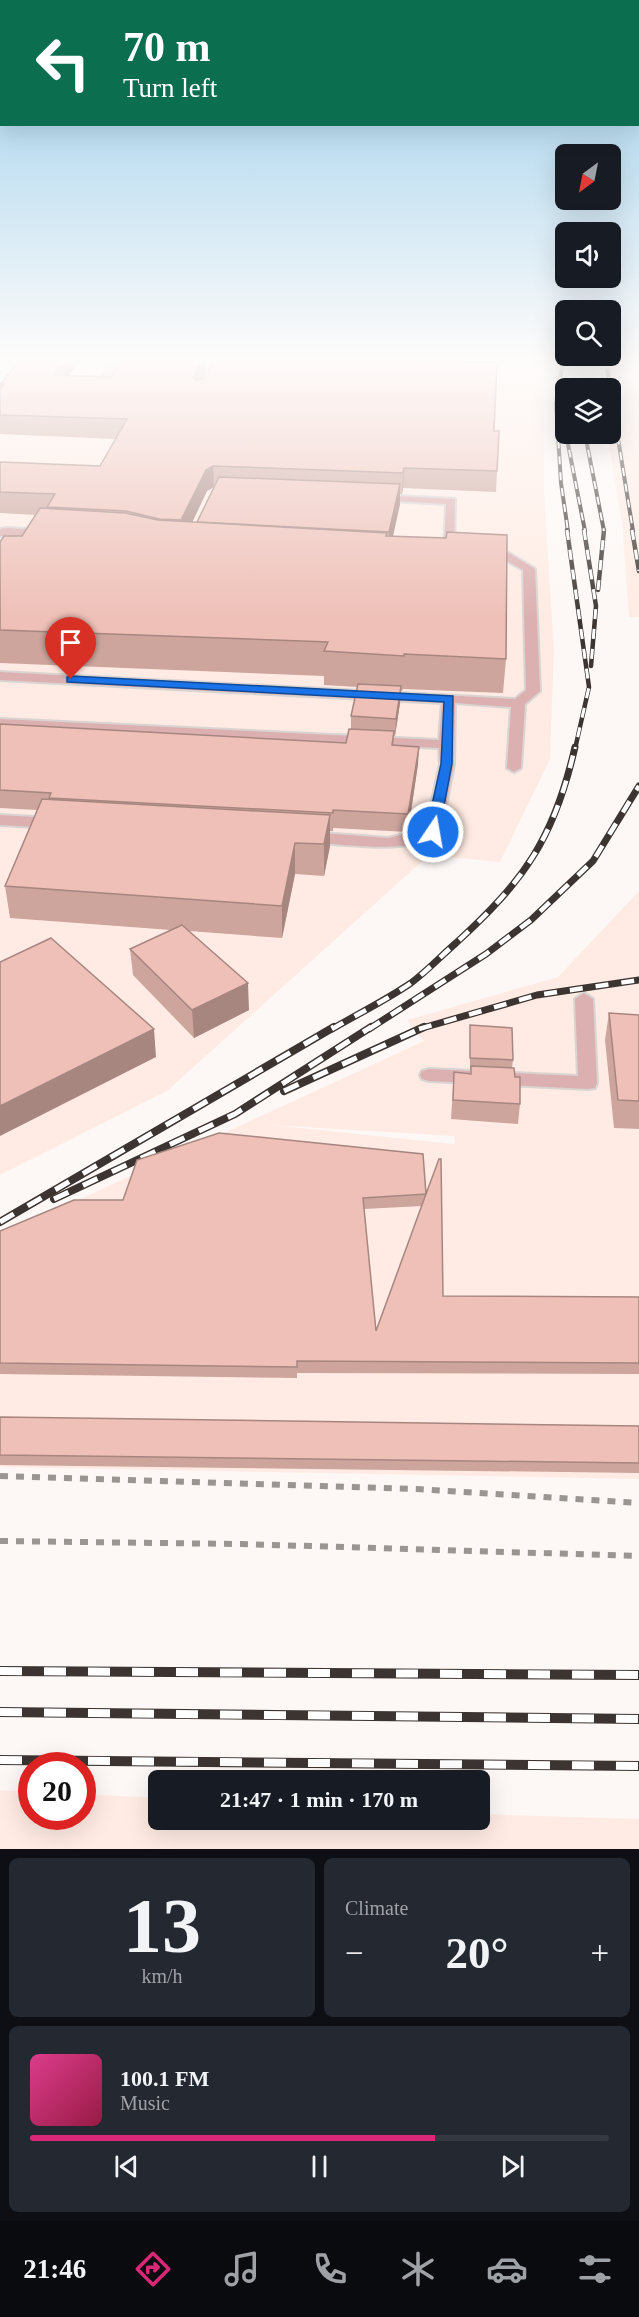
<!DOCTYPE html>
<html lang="en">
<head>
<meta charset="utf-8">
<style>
	body { margin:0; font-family:"Times New Roman",serif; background:#242831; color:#f1f3f6; height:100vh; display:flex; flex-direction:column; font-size:22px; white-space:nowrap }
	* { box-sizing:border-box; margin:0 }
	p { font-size:20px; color:#9ea1a6 }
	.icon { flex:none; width:33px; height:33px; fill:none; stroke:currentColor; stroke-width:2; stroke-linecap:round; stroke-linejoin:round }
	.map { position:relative; height:1849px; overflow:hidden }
	.details { display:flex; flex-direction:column; gap:9px; padding:9px; background:#0d0f14; flex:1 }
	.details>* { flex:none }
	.hud { position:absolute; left:0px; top:0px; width:639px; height:126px; box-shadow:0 6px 24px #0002; background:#0b6e4f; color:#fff; overflow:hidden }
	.needle { width:39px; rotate:212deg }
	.controls { position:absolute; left:555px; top:144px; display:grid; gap:12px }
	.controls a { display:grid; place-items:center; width:66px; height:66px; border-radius:9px; background:#171b24; box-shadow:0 6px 24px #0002; font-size:30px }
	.speed { position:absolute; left:18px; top:1752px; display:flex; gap:12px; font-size:30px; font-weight:700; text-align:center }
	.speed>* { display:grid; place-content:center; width:78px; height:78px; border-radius:50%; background:#171b24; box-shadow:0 6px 24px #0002; line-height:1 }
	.speed .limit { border:9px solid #d22; background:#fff; color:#111 }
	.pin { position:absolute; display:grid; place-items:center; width:51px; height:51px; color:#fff; margin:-62px -26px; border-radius:50% 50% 50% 0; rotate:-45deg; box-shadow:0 0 6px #0007 }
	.pin .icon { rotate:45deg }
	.me { position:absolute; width:66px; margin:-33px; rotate:12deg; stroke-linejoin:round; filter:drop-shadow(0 0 4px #0008) }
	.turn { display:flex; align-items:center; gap:21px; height:126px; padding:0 24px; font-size:27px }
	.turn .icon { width:78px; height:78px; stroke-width:2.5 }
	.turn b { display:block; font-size:42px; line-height:51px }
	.big { font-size:45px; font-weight:700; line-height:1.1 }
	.details .tile { flex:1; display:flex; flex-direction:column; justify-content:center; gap:9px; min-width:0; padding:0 21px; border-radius:9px; background:#242831 }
	.details .dial { align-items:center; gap:0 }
	.dial b { font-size:78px; line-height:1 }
	.song { display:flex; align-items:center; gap:18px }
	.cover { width:72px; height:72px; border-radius:9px; background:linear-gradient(135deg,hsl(330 70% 55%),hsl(340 70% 35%)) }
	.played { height:6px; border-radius:3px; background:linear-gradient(90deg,#db2777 70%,#363941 70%) }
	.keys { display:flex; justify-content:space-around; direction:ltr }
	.heat { display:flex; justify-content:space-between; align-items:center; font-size:33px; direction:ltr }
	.details .tiles { flex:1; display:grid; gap:9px; grid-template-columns:1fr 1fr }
	.tile:last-child { grid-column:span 2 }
	.trip { position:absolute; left:148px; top:1770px; width:342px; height:60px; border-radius:9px; background:#171b24; box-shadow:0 6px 24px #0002; font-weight:700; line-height:60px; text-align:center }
	.menu { display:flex; height:96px; justify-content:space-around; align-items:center; background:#090b0e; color:#9ea1a6 }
	.menu .icon { width:42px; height:42px }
	.menu .selected { color:#db2777 }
	.menu b { font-size:27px; color:#f1f3f6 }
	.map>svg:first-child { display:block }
	.built { fill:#ffebe3; fill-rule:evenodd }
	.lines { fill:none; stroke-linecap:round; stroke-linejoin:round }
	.lane-casing { stroke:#d9d4d2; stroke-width:4 }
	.path { stroke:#9b9592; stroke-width:6; stroke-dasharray:8 8; stroke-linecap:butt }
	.lane { fill:#dcb0b1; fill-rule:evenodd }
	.rail-far4-casing { stroke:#3b3431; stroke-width:4 }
	.rail-far3-casing { stroke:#3b3431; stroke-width:4.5 }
	.rail-far2-casing { stroke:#3b3431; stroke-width:7 }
	.rail-far1-casing { stroke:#3b3431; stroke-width:8 }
	.rail-casing { stroke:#3b3431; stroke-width:10 }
	.rail-far4 { stroke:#fff; stroke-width:2; stroke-dasharray:8; stroke-linecap:butt }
	.rail-far3 { stroke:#fff; stroke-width:3; stroke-dasharray:10; stroke-linecap:butt }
	.rail-far2 { stroke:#fff; stroke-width:4.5; stroke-dasharray:13; stroke-linecap:butt }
	.rail-far1 { stroke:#fff; stroke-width:5; stroke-dasharray:16; stroke-linecap:butt }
	.rail { stroke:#fff; stroke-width:8; stroke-dasharray:22; stroke-linecap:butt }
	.wall { fill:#cda59d; fill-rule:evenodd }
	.shaded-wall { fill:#a78680 }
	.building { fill:#eec0b7; stroke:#a78680; stroke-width:1.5; fill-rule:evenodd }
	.route { fill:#1a73e8; stroke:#114b97; stroke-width:1.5 }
</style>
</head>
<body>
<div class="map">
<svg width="639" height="1849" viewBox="0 0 639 1849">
	<rect width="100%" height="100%" fill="#fdf8f6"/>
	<g class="built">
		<path d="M37,361H534L543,363L544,494L554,650L550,759L500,862L429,855L167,1091L0,1175V392Z"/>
		<path d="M600,361H639V617H629L622,524L607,434H610V388H603Z"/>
		<path d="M639,891V1479L0,1467V1236L424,1041L407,1020L558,977ZM271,1125L454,1136L455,1143L454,1144Z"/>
		<path d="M0,1790L31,1792L32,1816H82L83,1794L159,1798V1820H480V1814L639,1819V1849H0Z"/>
	</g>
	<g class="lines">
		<defs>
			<g id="lane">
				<path d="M144,361H159L112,372L97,393L90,391L106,368Z"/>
				<path d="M378,495L455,499L454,552L444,550L446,504L374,500V496Z"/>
				<path d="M6,528L47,530L52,533L47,536H0V529Z"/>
				<path d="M486,550L507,552L535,569L540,691L525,704L521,768L514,772L507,768L511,707L455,703L454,764L441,832C421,856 338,844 309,842L301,837L309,832L388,838L426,829L440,764L439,748L0,727V719L439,740L442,703L0,680V672L515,699L526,690L523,570L500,557L482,555V551Z"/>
				<path d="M0,815L52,818L60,823L52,828L0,825Z"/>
				<path d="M584,993L593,999L597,1083L595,1088L588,1089L429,1081L422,1079L420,1075L422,1071L429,1069L578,1076L575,999Z"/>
			</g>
		</defs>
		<use href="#lane" class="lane-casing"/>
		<g class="path">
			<path d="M0,1476L417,1489L639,1503"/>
			<path d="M0,1541L242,1544L639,1556"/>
		</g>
		<use href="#lane" class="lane"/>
		<defs>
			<g id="rail-far4">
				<path d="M563,361L556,403L561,483L568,531"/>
				<path d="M606,361L610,388"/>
				<path d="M610,389L633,531"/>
				<path d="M566,434L585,531"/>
				<path d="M585,434L604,531"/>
			</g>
			<g id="rail-far3">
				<path d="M567,530L589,687L575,749"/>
				<path d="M584,530L596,606L591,666"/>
				<path d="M632,530L639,571"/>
				<path d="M598,590L604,530"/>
			</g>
			<g id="rail-far2">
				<path d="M332,1029C358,1014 386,1000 411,983C427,971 441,956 456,943C524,881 554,839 575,747"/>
				<path d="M369,1029L486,954L531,920L593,861L639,786"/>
				<path d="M419,1029L537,995L639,980"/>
			</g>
			<g id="rail-far1">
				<path d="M284,1091L424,1027"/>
				<path d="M54,1199L235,1114L371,1027"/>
				<path d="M0,1222L334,1027"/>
			</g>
			<g id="rail">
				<path d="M0,1671L639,1675"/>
				<path d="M0,1712L639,1719"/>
				<path d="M0,1760L639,1766"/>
			</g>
		</defs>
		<use href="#rail-far4" class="rail-far4-casing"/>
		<use href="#rail-far3" class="rail-far3-casing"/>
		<use href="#rail-far2" class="rail-far2-casing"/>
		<use href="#rail-far1" class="rail-far1-casing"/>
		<use href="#rail" class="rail-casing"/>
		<use href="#rail-far4" class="rail-far4"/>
		<use href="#rail-far3" class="rail-far3"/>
		<use href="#rail-far2" class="rail-far2"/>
		<use href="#rail-far1" class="rail-far1"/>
		<use href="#rail" class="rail"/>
	</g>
	<g class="wall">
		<path d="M20,361H80L69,375L111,377L205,373L202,379L494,431L497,471L496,492L403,488L402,494H400V504L393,536L506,659L503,693L403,689L402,691H401L400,703L395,736H394V745L418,764L408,832L333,828V831H330V846L324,876L295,874L282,938L189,931L249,1010L194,1038L133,975L130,949L171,930L10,918L5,886L37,810L0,808V724L346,743L351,729V716L357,687L324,685V676L0,663V542L22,536L36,515L0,513V462L100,466L116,439L0,434V384ZM214,487L197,522H192L207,491Z"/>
		<path d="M609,1013L639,1015V1129L614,1128L605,1040Z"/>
		<path d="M470,1025L513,1060L512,1068L520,1104L518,1124L451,1119L454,1072L471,1074V1069H470Z"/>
		<path d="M426,1194L443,1296L639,1297V1374L297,1373V1378L0,1374V1231L123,1200ZM422,1206L376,1331L364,1209Z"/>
		<path d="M0,1417L639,1426V1473L0,1465Z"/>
	</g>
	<g class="shaded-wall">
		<path d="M64,361H80L55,394L53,375Z"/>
		<path d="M202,361H205V373L194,396L193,377Z"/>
		<path d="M213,466L214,487L207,491L183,542L181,520L206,470Z"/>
		<path d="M404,468L403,488L402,494L403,473Z"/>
		<path d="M400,484V504L389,553V532Z"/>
		<path d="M401,686L400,703L395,736L396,719Z"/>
		<path d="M419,747L418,764L408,832V814Z"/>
		<path d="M330,815V846L324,876V844Z"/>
		<path d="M295,843V874L282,938V906Z"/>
		<path d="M248,983L249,1010L194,1038L192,1010Z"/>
		<path d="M154,1029L156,1057L0,1136V1106Z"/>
	</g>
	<g class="building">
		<path d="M20,361H64L53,375L111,377L122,361H202L193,377L195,380L203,379L214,361H417L497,363L494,431H499L497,471L404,468L403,473L213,466L206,470L181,520L159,519L126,511L47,507L55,494L0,492V462L100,466L127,419L0,415V389L4,384H0Z"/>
		<path d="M219,477L400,484L389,532L197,522Z"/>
		<path d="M40,508L125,513L158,520L387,533L386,536L446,538L447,532L507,535L506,659L404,654V656L324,651L328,642L0,630V542L4,536H22Z"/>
		<path d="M358,684L401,686L396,719L351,716Z"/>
		<path d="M0,724L346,743L349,729L394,731L392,745L419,747L408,814L333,810V813L49,798L51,793L0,790Z"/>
		<path d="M42,799L330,815L324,844L295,843L282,906L5,886Z"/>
		<path d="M182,925L248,983L192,1010L130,949Z"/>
		<path d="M51,938L154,1029L0,1106V962Z"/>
		<path d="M609,1013L639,1015V1101L618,1100Z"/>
		<path d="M470,1025L512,1028L513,1060L470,1058Z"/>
		<path d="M471,1066L514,1068L515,1077H520V1104L453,1100L454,1072L471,1074Z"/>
		<path d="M219,1133L423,1154L426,1194L439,1159H441L443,1296L639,1297V1363L297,1361V1367L0,1363V1231L74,1200H123L137,1160ZM426,1194L376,1331L363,1198Z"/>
		<path d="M0,1417L639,1426V1463L0,1455Z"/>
	</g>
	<linearGradient id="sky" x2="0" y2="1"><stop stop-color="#95cbea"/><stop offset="0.58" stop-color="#fefcfb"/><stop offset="1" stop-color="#fefcfb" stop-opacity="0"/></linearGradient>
	<rect width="639" height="619" fill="url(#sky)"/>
	<path class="route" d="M71,676L453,696L452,764L439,832L433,836L426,832L441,764L444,702L67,682V677Z"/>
</svg>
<div class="controls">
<a><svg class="needle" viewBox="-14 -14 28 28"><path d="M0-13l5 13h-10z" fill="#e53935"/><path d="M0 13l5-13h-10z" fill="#9ea1a6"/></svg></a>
<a><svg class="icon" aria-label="sound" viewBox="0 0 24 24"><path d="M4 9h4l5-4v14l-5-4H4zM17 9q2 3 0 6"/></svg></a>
<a><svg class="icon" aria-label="search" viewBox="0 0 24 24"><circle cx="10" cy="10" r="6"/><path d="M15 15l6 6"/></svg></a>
<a><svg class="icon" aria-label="layers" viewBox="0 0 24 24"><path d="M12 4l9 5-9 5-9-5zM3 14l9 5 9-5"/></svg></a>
</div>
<div class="speed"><div class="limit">20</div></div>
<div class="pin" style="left:71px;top:679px;background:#d93025"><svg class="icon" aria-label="arrive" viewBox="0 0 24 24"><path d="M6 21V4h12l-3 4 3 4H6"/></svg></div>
<svg class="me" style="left:433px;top:832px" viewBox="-20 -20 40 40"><circle r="17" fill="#1a73e8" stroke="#fff" stroke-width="3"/><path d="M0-11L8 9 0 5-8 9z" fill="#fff"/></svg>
<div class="trip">21:47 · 1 min · 170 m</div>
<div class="hud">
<div class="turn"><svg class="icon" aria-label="left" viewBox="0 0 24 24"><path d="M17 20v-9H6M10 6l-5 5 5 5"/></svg><div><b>70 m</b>Turn left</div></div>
</div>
</div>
<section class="details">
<div class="tiles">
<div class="tile dial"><b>13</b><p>km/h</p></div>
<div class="tile"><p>Climate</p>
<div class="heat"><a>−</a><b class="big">20°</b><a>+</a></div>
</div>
<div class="tile">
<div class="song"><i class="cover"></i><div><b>100.1 FM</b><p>Music</p></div></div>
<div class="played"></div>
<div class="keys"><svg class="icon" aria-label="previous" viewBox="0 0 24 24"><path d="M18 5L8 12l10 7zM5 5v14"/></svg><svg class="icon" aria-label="pause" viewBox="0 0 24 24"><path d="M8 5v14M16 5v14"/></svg><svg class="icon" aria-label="next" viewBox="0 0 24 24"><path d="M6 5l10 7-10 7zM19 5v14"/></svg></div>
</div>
</div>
</section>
<nav class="menu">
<b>21:46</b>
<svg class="icon selected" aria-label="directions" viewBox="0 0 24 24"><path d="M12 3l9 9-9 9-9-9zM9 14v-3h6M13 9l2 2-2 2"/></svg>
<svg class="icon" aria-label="music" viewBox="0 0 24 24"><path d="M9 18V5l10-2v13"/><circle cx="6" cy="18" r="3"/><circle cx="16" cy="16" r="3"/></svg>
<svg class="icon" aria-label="phone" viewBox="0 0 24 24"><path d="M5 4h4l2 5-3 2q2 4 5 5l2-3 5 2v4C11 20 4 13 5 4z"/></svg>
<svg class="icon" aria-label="climate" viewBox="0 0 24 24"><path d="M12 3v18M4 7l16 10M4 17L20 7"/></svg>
<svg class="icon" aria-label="car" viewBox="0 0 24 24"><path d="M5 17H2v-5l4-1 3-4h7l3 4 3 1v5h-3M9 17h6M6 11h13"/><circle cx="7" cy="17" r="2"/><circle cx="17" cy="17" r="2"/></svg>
<svg class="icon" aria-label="filters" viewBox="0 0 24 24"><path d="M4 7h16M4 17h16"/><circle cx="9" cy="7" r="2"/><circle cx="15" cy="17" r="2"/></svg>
</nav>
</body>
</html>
